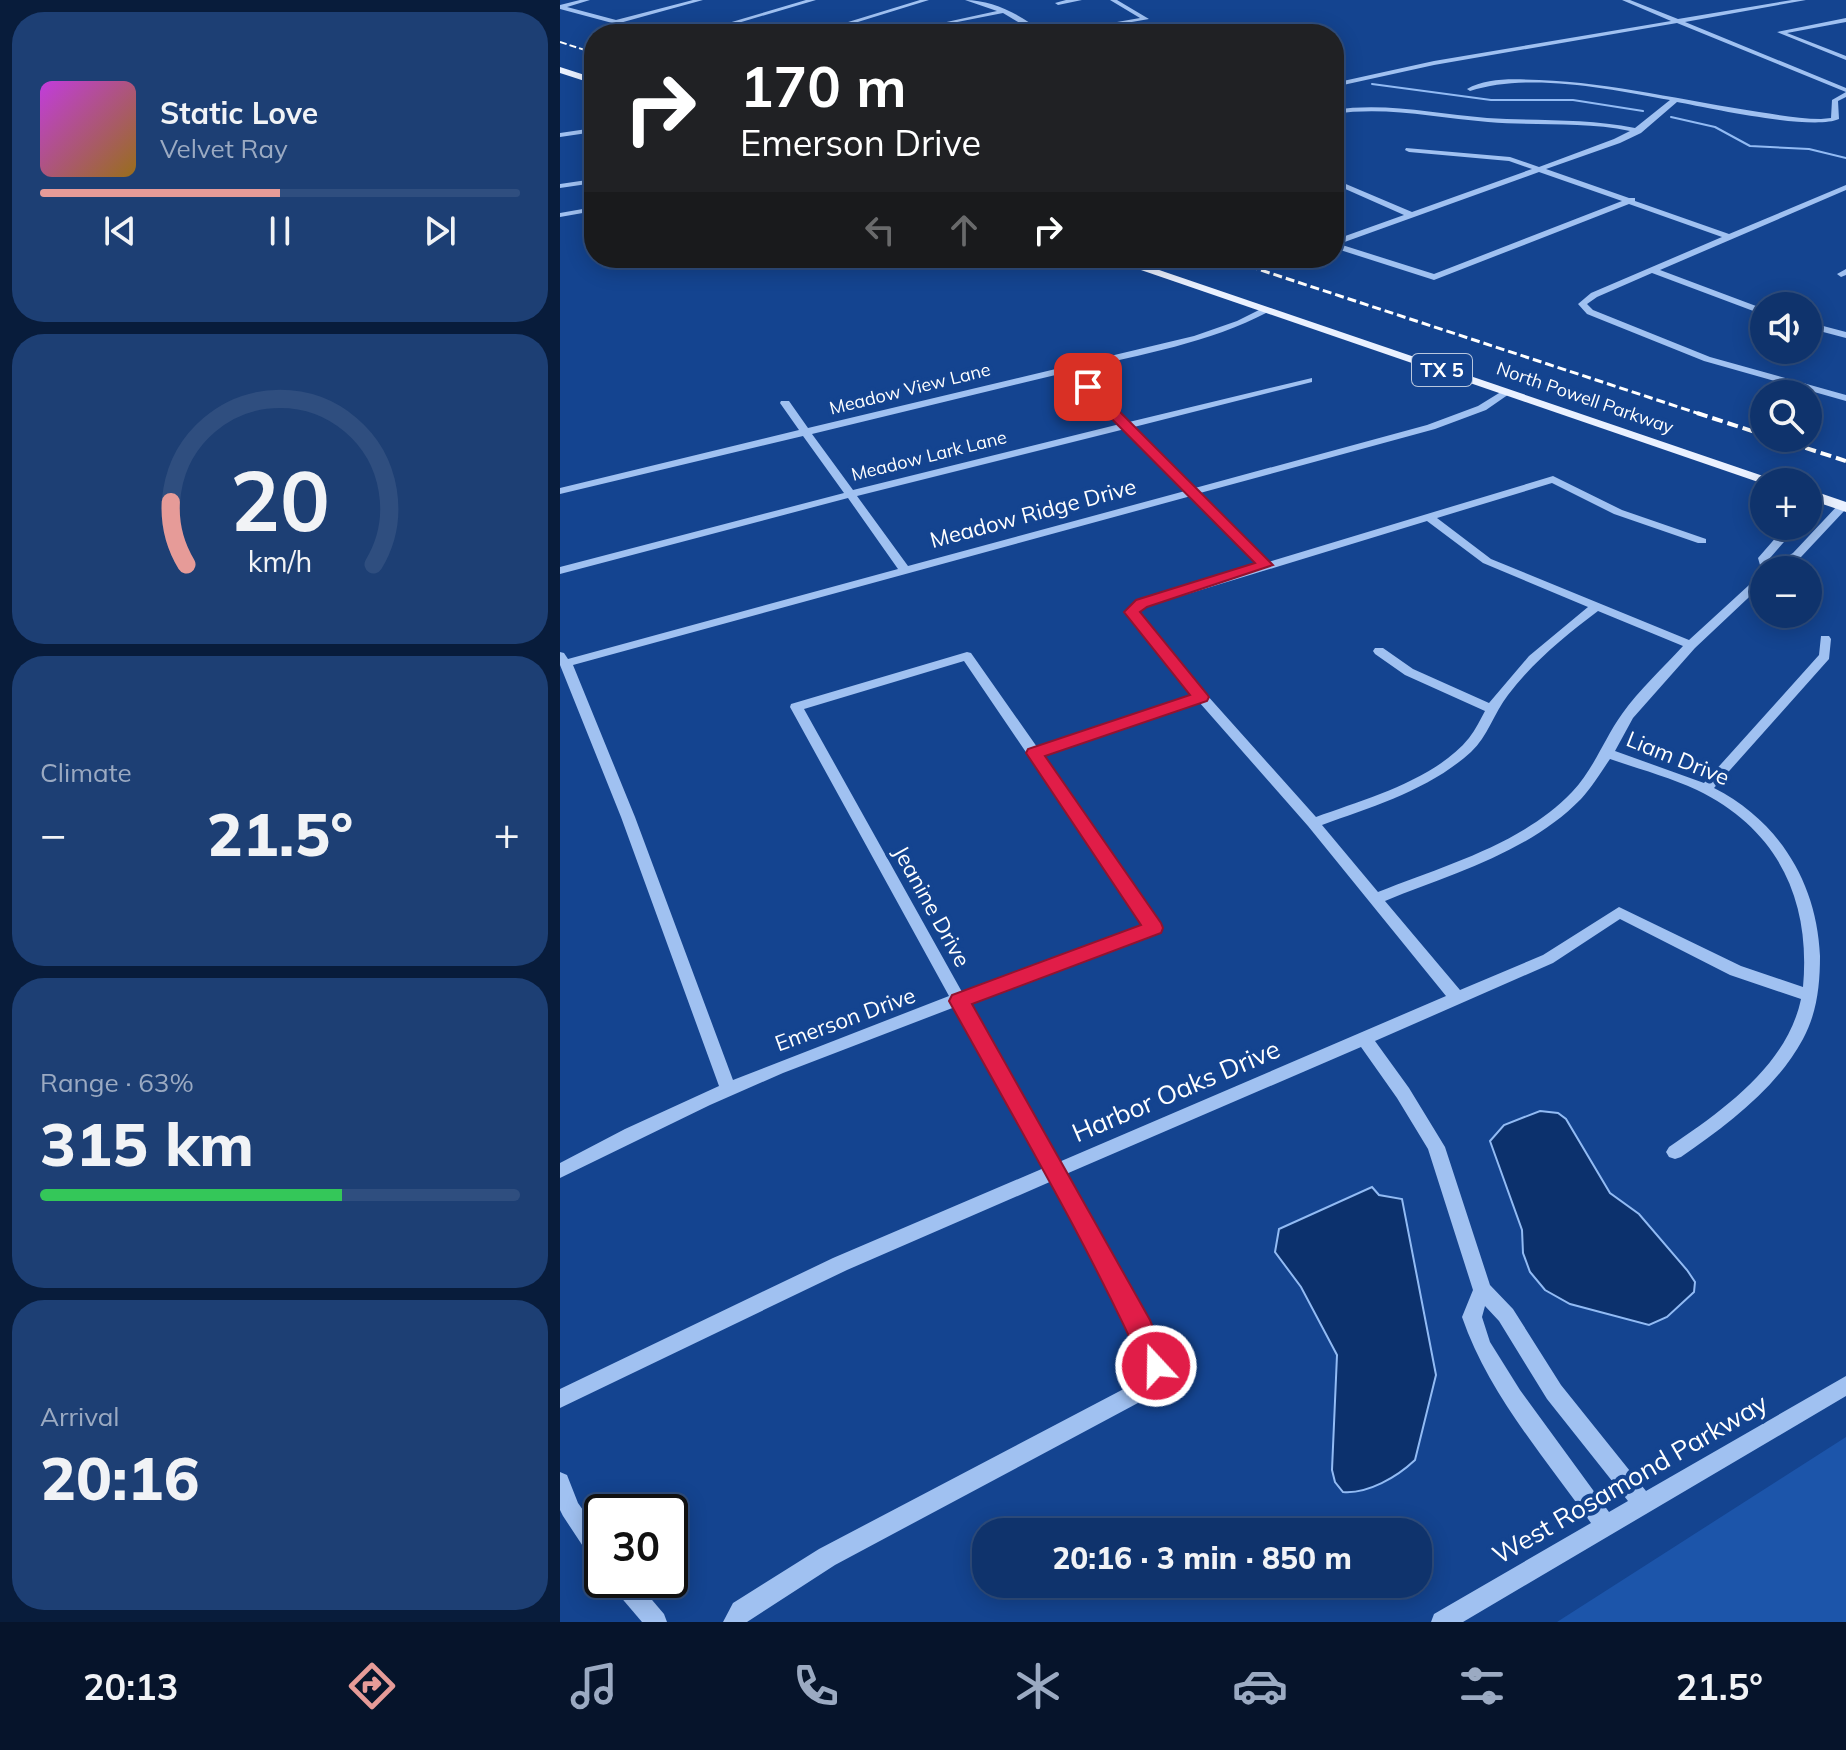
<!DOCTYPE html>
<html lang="en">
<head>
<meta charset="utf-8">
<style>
	body { margin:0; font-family:Mulish,sans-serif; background:#1d3f74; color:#f1f3f6; height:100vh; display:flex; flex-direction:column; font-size:30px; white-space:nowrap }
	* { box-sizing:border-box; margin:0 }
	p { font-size:26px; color:#9baac2 }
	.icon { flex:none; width:44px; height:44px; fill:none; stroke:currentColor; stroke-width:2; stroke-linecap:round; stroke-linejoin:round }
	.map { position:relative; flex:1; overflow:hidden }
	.panel { display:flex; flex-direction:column; gap:12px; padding:12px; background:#081c3b; width:560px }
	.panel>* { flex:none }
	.guide { position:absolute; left:24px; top:24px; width:760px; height:244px; border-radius:32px; box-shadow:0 4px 20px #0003,0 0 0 2px #2f4e7f; background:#202124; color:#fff; overflow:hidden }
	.tools { position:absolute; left:1190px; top:292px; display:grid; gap:16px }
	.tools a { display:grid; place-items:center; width:72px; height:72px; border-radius:50%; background:#0f336c; box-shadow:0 4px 20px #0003,0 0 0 2px #2f4e7f; font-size:40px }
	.speed { position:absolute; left:24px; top:1494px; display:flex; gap:16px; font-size:40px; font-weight:700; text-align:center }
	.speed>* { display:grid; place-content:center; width:104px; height:104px; border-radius:50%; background:#0f336c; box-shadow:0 4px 20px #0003,0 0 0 2px #2f4e7f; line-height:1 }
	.speed .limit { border:4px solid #111; border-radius:12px; background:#fff; color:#111 }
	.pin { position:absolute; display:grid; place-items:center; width:68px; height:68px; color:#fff; margin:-34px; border-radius:16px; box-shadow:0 4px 12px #0006 }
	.me { position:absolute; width:88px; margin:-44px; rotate:339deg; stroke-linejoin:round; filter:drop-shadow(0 0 6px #0008) }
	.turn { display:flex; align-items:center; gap:28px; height:168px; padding:0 24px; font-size:36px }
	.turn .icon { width:104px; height:104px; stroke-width:2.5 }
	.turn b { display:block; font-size:56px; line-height:68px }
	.lanes { display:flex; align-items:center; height:76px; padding:0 24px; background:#0003; justify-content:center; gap:40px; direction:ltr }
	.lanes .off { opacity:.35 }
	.big { font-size:60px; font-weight:800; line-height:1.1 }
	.panel .tile { flex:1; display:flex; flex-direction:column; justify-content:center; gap:12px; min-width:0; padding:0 28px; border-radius:32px; background:#1d3f74 }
	.panel .dial { align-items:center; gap:0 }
	.dial svg { height:208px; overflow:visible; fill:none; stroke:#2f4e7f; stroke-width:7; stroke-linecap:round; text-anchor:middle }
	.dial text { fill:#f1f3f6; stroke:none }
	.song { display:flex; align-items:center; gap:24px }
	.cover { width:96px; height:96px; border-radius:12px; background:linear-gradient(135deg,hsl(290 70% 55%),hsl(40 70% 35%)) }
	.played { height:8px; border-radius:4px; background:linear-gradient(90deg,#e69b98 50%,#2f4e7f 50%) }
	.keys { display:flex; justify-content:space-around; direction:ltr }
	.heat { display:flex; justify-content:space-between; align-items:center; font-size:44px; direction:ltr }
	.charge { height:12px; border-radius:6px; background:linear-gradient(90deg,#34c759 63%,#2f4e7f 0) }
	.trip { position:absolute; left:412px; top:1518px; width:460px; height:80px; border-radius:32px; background:#0f336c; box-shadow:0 4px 20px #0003,0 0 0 2px #2f4e7f; font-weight:800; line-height:80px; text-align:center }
	.tabs { display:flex; height:128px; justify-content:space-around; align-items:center; background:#06142b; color:#9baac2 }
	.tabs .icon { width:56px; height:56px }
	.tabs .active { color:#e69b98 }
	.tabs b { font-size:36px; color:#f1f3f6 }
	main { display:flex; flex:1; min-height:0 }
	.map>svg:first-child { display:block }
	.green { fill:#1c55aa }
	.water { fill:#0c316d; stroke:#92bbf4; stroke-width:2 }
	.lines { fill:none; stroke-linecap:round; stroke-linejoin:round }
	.stream { stroke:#92bbf4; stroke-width:2 }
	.minor { fill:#a0c1f1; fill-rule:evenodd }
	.major { fill:#eaf1ff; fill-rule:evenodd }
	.rail-far2 { stroke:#fff; stroke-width:2; stroke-dasharray:7 3; stroke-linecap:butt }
	.rail-far1 { stroke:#fff; stroke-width:3; stroke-dasharray:9 4; stroke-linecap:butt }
	.rail { stroke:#fff; stroke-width:4; stroke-dasharray:11 5; stroke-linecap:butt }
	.route { fill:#e11d48; stroke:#92132f; stroke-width:2 }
	.labels { text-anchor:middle; stroke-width:8; stroke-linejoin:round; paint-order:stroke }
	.far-street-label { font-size:18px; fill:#fff; stroke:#144490 }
	.shield { fill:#144490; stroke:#b8c7de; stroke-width:2 }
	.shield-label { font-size:20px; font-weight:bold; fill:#fff }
	.street-label { font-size:22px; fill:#fff; stroke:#144490 }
	.near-street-label { font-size:26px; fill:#fff; stroke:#144490 }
</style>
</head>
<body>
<main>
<section class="panel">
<div class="tile">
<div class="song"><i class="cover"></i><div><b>Static Love</b><p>Velvet Ray</p></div></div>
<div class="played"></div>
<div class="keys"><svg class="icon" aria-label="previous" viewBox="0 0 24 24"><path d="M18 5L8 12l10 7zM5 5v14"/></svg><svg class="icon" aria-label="pause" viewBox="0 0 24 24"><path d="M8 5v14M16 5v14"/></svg><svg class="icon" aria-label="next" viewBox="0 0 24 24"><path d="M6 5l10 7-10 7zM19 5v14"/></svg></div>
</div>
<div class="tile dial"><svg viewBox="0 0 100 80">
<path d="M14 69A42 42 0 1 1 86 69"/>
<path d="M14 69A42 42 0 0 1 8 45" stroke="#e69b98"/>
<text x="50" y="56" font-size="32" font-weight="700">20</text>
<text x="50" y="72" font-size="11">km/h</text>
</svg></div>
<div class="tile"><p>Climate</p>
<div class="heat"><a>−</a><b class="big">21.5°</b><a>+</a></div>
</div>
<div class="tile"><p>Range · 63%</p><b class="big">315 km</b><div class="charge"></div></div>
<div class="tile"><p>Arrival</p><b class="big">20:16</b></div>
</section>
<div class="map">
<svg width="1286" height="1622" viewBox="0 0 1286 1622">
	<rect width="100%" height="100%" fill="#144490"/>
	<path class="green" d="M1286,1437V1622H997Z"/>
	<g class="water">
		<path d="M980,1111L998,1113L1006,1119L1050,1193L1079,1214L1127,1270L1135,1282L1134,1292L1107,1317L1089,1325L1010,1304L985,1290L970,1272L963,1253L962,1230L930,1141L944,1125Z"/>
		<path d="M812,1187L819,1195L842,1199L876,1375L855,1460C837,1477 808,1494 783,1492L775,1482L772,1470L777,1355L741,1287L715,1252L719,1229Z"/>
	</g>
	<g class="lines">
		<g class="stream">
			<path d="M812,84L931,100H1013L1083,111"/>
			<path d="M1111,117L1155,127L1190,146L1249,149L1286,158"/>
		</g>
		<g class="minor">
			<path d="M20,0H30L7,7L56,20L133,0H143L56,24L0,9V5Z"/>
			<path d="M246,0H256L141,34H131Z"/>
			<path d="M360,0H369L259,34H249Z"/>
			<path d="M405,0C434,0 463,16 485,34H478L443,13L382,25V23L437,11Z"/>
			<path d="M506,0H522L498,5L495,3Z"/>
			<path d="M550,0H557L589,19L503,34H488L580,18Z"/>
			<path d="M1062,0H1070L1118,19L1232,0H1246L1125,22L1286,88V97L1278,101L1279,119C1253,131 1149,108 1117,102L1081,133L1060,143L986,169L1069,198H1075V201L1169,234L1286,185V190L1100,270L1204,309V315L1092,273L1037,297L1027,304L1033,310L1150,357L1286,395V401L1144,361L1027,314L1018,304L1031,293L1162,237L1069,204L874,280L774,248V240L844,215L774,184V179L852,212L972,169L949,161L849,152L845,150L846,148L950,157L979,167L1054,139L1070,131C1023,121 975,126 928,122C876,118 827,106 774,114V110C826,102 875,114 927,118C977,121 1026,118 1075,128L1110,100C1049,89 969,72 910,91L907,89C927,77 956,79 979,80C1054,83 1125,101 1199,112C1219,115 1240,119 1261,119L1271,118L1272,100L1286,92L1117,23L874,65L774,87V83L874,61L1111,21ZM979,172L1062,201L874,274L779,244Z"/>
			<path d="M1286,18V22L1227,33L1286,56V60L1217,32Z"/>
			<path d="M34,128V132L0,137V133Z"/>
			<path d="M34,179V183L0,188V184Z"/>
			<path d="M34,207V211L0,217V213Z"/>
			<path d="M1286,269V275L1281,277L1277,274Z"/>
			<path d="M705,307L708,308V312C649,343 582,354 517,370L569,422L752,378V382L574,427L635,488L867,425L918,406L944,390L952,392L926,410L875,429L640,493L708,562L993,476L1062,510L1146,539V543H1138L1054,514L992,483L877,518L931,559L1129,640L1200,575L1204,573V583L1135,648L1073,718L1055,751L1144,783L1259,655L1261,636H1269L1271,639L1269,659L1154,788C1219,821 1257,883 1260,956C1260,985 1257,1013 1243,1039C1216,1089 1167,1125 1121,1157L1115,1159L1109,1157L1106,1152L1109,1147C1162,1111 1227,1066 1241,999L1170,975L1060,919L993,963L815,1041L849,1088L885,1147L930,1285L953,1309L1001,1385L1086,1491L1286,1376V1396L903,1622H871L874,1614L1031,1523C985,1458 928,1393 902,1317L913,1290L868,1149L837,1098L801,1047L506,1174L558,1266L606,1366L591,1396L275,1565L187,1622H163L173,1603L259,1549L577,1382L586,1365L545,1277L492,1181L287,1270L0,1408V1389L273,1258L484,1168L395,1007L223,1073L150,1105L0,1178V1163L65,1129L159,1086L61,817L0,665V652L4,653L8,659L338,569L288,498L0,574V567L284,493L243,436L0,494V488L239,430L220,403L221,401H229L248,428L634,336L677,321ZM508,372L560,424L293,490L252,434ZM565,429L625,491L348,566L297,496ZM631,496L698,565L577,601L566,612L633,695L477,747L411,653L407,652L231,704L230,707L389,996L173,1080L75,817L13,665ZM867,521L923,563L1028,607L969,656L929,703L853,669L823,648H815L813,651L815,654L845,675L925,711C920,720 916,729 909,738C875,780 805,799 756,817L646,694L579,612L585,607ZM1038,611L1123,646C1103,668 1079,690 1062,714C1044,739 1034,769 1012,792C961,845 885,865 818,892L762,825C814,806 869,790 911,752C928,736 934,713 948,695C973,662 1005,636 1038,611ZM404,661L584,926L402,992L244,709ZM639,702L748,826L886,996L499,1162L408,1002L599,932L602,928L482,755ZM1050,759C1079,769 1109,777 1137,790C1218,829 1251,900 1243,987L1181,966L1059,907L983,955L900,990L825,901C893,873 968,853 1021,799C1032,787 1041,772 1050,759ZM925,1306L939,1321L987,1399L1068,1501L1049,1512L960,1390L930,1342L922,1317Z"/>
			<path d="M1248,322L1286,332V338L1248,328Z"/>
			<path d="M1259,495L1264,498L1252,511L1248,512V503Z"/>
			<path d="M1286,503V509L1241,557L1221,570H1204V573L1202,572L1198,558L1226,526H1238L1210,558L1211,566L1233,553L1279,504Z"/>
			<path d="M0,1472L7,1475L18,1503L42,1537V1566L34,1563L3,1516L0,1510Z"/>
			<path d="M50,1580H75L104,1614L107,1622H82L53,1588Z"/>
		</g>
		<g class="major">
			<path d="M0,67L34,78V84L0,73Z"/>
			<path d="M546,258H564L1221,482L1204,484Z"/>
			<path d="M1248,489L1286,502V512L1248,499Z"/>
		</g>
		<path class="rail-far2" d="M0,42L34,53"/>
		<path class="rail-far1" d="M664,258L1143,415"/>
		<g class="rail">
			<path d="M1137,413L1204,435"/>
			<path d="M1215,438L1286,461"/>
		</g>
	</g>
	<path class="route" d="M523,384H532L713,565L587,607L580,612L647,694L649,697L647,701L485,756L601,923L603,928L601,933L412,1004L590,1320L608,1366L605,1375L596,1378L587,1375C529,1246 457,1124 389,1001L392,995L581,925L466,753L468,749L630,695L564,612L576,600L695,563L523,390Z"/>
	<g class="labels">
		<g class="far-street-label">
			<text transform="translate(350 389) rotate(-14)" y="6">Meadow View Lane</text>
			<text transform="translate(1025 398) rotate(19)" y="6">North Powell Parkway</text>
			<text transform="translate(369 456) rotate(-14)" y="6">Meadow Lark Lane</text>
		</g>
		<rect class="shield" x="852" y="354" width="60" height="32" rx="6"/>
		<g class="shield-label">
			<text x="882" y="377">TX 5</text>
		</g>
		<g class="street-label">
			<text transform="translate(473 513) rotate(-15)" y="8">Meadow Ridge Drive</text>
			<text transform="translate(1118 758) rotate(22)" y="8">Liam Drive</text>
			<text transform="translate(372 906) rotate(61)" y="8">Jeanine Drive</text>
			<text transform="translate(285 1019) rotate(-20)" y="8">Emerson Drive</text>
		</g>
		<g class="near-street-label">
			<text transform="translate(616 1091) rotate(-23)" y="9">Harbor Oaks Drive</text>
			<text transform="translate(1070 1479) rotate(-30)" y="9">West Rosamond Parkway</text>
		</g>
	</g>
</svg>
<div class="tools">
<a><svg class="icon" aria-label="sound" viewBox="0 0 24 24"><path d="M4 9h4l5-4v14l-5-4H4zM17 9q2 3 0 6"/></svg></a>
<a><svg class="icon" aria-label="search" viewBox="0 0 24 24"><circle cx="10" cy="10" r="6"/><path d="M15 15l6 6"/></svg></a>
<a>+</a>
<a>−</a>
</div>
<div class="speed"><div class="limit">30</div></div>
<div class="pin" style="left:528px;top:387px;background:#d93025"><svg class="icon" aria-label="arrive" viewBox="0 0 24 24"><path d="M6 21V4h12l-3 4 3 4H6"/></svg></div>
<svg class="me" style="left:596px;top:1366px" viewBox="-20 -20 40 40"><circle r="17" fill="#e11d48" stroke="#fff" stroke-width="3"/><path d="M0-11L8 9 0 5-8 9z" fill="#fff"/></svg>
<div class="trip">20:16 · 3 min · 850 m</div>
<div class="guide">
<div class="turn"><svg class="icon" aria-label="right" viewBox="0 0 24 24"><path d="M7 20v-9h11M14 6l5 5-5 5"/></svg><div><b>170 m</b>Emerson Drive</div></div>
<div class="lanes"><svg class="icon off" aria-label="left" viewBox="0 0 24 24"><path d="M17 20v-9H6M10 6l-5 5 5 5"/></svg><svg class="icon off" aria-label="ahead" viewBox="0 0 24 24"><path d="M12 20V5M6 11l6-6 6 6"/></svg><svg class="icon" aria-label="right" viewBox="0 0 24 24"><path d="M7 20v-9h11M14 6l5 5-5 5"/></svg></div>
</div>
</div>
</main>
<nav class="tabs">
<b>20:13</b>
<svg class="icon active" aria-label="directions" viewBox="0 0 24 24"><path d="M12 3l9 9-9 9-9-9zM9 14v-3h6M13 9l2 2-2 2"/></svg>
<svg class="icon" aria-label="music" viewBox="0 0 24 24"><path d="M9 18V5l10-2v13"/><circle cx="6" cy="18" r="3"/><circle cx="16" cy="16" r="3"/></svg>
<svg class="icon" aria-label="phone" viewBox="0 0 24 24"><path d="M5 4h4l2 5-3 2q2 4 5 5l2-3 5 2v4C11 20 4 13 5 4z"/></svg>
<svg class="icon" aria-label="climate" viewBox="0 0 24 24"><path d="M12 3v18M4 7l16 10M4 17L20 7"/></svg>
<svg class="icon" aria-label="car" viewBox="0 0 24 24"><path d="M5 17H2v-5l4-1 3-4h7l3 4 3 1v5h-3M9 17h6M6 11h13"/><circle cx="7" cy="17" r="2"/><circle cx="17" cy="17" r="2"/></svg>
<svg class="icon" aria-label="filters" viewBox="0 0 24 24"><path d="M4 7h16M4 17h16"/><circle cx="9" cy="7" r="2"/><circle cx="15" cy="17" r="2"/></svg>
<b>21.5°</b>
</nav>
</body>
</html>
